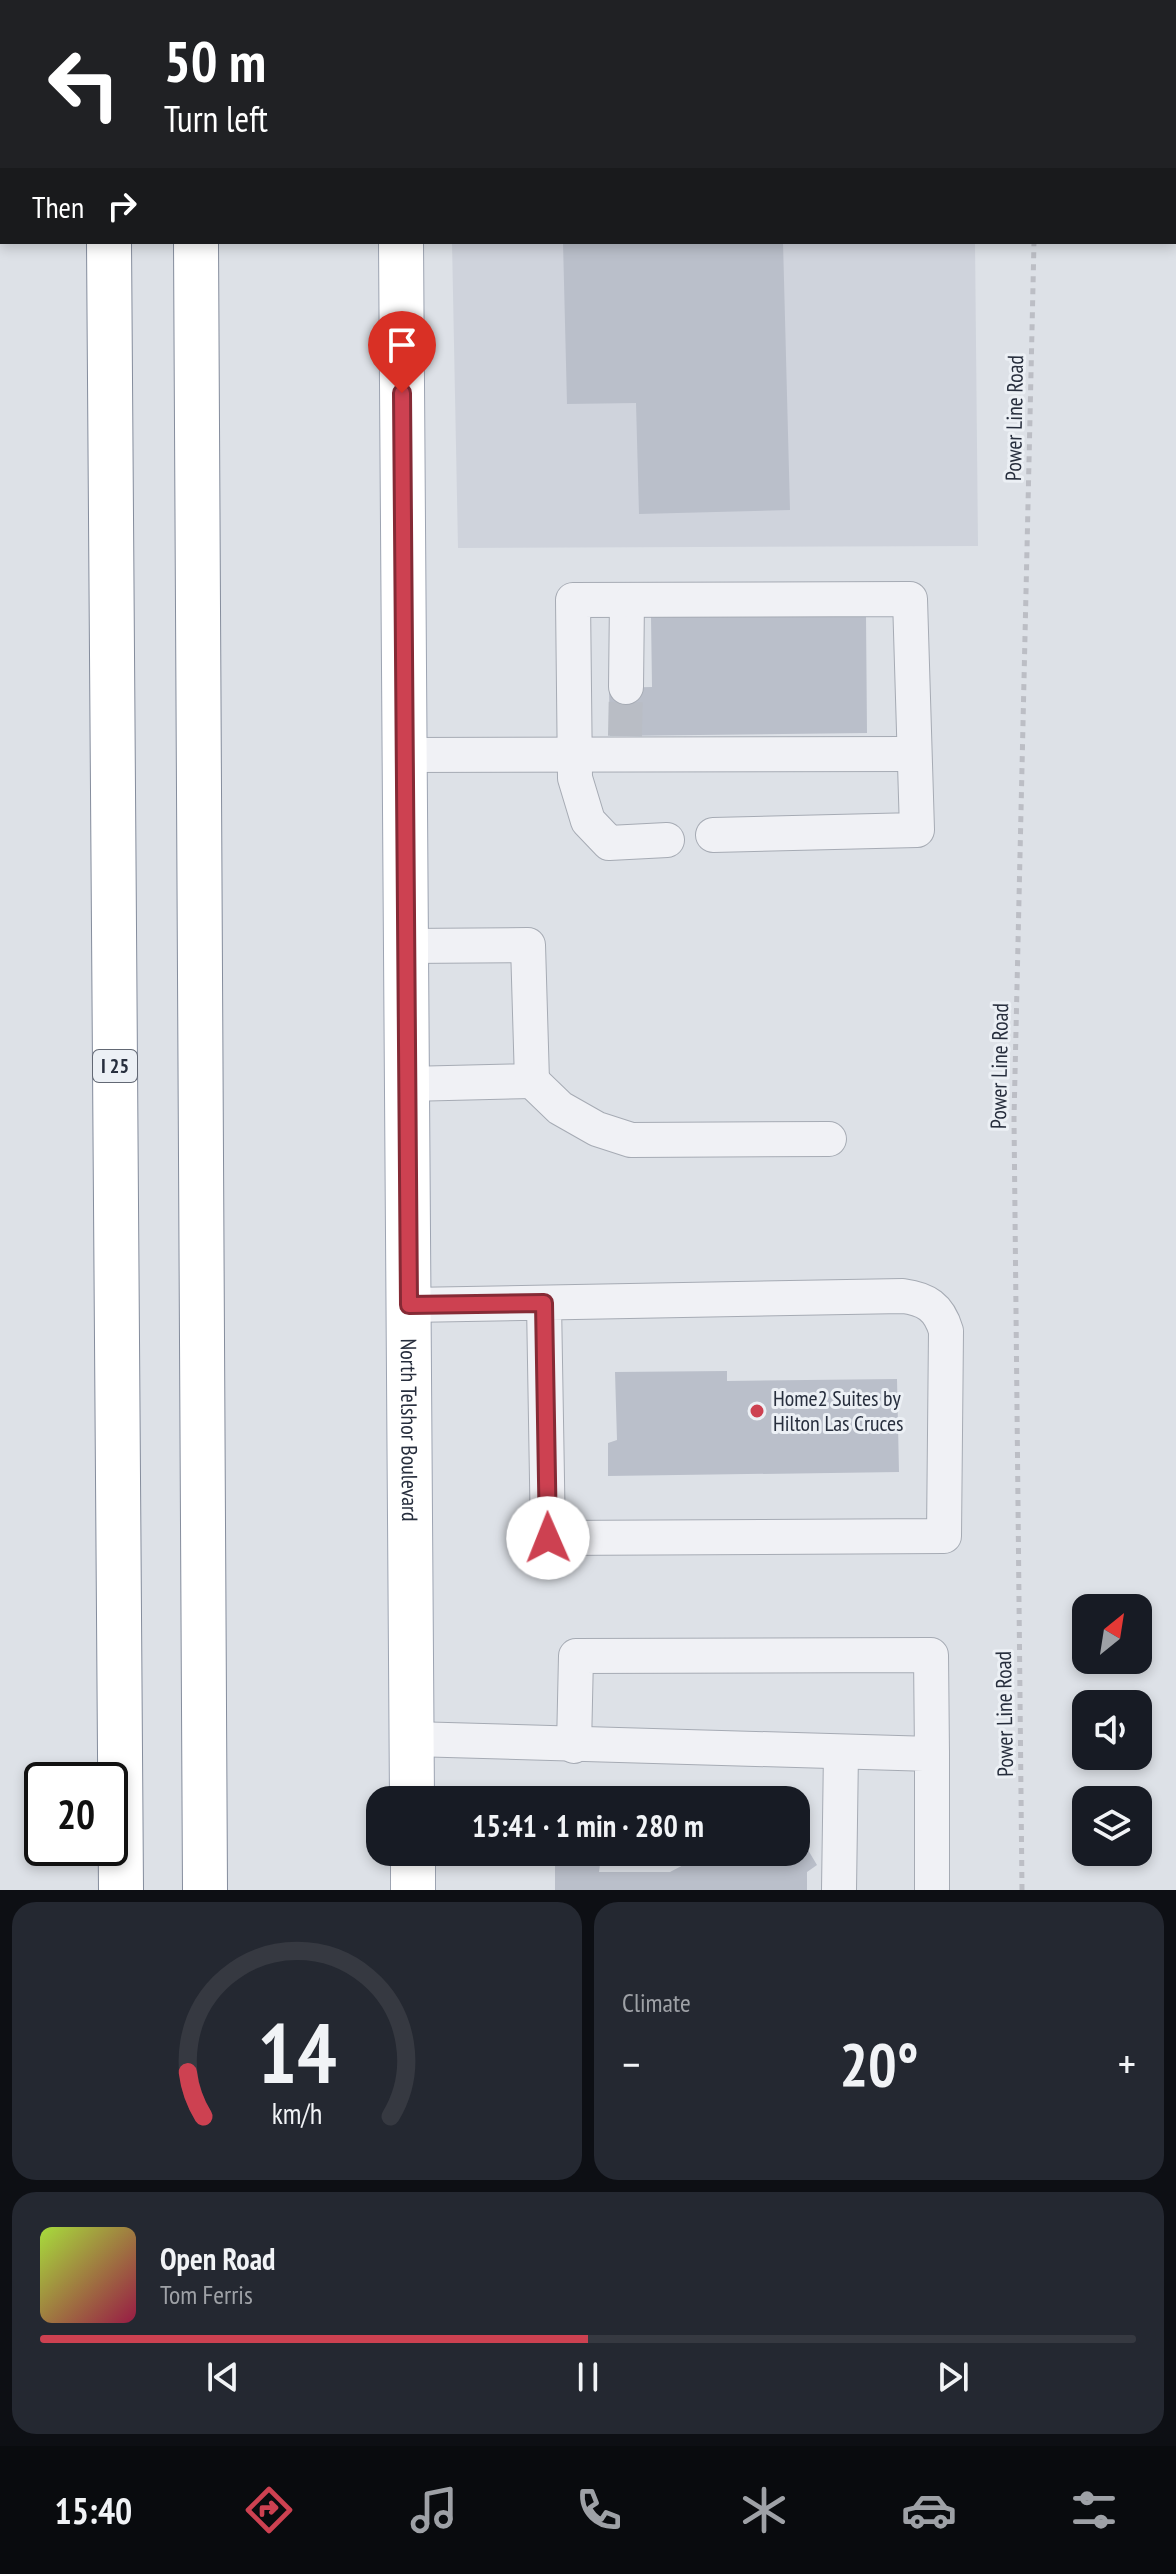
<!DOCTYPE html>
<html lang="en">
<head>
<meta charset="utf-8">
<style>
	body { margin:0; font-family:"PT Sans Narrow",sans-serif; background:#242831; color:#f1f3f6; height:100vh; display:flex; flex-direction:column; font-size:30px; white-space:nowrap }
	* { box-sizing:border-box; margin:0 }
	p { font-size:26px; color:#9ea1a6 }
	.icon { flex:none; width:44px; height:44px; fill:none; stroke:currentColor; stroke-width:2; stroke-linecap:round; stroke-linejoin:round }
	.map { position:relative; height:1890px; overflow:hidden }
	.sheet { display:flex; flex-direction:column; gap:12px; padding:12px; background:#0d0f14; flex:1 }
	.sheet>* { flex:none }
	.banner { position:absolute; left:0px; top:0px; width:1176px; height:244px; box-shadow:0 4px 12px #0003; background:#202124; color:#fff; overflow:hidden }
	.needle { width:52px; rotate:30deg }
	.tools { position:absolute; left:1072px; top:1594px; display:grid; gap:16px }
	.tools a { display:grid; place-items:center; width:80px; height:80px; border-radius:16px; background:#171b24; box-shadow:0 4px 12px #0003; font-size:40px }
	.speed { position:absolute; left:24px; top:1762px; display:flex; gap:16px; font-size:40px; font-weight:700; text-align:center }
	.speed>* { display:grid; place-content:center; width:104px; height:104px; border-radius:50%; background:#171b24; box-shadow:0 4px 12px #0003; line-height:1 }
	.speed .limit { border:4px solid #111; border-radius:12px; background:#fff; color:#111 }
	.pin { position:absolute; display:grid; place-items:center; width:68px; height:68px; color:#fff; margin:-82px -34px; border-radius:50% 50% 50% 0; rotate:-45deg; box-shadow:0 0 8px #0007 }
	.pin .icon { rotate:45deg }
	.me { position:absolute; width:88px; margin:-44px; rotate:359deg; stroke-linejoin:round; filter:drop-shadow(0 0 6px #0008) }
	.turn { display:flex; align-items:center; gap:28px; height:168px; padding:0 32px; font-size:36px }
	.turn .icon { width:104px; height:104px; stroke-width:2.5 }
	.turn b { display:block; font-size:56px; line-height:68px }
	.then { display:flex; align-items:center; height:76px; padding:0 32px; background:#0003; gap:16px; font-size:30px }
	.big { font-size:60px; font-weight:700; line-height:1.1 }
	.sheet .tile { flex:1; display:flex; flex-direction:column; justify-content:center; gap:12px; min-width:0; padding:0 28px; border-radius:24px; background:#242831 }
	.sheet .dial { align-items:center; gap:0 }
	.dial svg { height:208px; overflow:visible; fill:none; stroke:#363941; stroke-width:7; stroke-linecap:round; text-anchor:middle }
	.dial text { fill:#f1f3f6; stroke:none }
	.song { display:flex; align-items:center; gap:24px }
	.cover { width:96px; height:96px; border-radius:12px; background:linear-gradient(135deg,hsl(80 70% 55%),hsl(340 70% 35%)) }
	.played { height:8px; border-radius:4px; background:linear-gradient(90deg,#cd4151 50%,#363941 50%) }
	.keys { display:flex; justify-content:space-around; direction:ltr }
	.heat { display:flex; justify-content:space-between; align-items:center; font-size:44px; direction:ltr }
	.sheet .tiles { flex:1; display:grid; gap:12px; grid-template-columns:1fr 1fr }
	.tile:last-child { grid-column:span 2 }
	.trip { position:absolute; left:366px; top:1786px; width:444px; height:80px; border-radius:24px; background:#171b24; box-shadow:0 4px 12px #0003; font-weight:700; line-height:80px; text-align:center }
	.dock { display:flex; height:128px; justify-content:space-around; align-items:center; background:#090b0e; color:#9ea1a6 }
	.dock .icon { width:56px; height:56px }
	.dock .selected { color:#cd4151 }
	.dock b { font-size:36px; color:#f1f3f6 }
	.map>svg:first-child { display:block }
	.built { fill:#cfd3dc }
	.building { fill:#babfca }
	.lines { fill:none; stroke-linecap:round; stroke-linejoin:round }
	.minor-tunnel { stroke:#b9bdc5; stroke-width:34; stroke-dasharray:34 17; stroke-linecap:butt }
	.minor-casing { stroke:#a6abb4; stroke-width:36 }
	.major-casing { stroke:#9da4b2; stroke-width:46 }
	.highway-casing { stroke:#858d9d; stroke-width:46 }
	.path { stroke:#bcbec5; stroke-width:5; stroke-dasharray:6 6; stroke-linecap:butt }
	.minor { stroke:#f0f1f5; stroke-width:34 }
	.major { stroke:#fff; stroke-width:44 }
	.highway { stroke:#fff; stroke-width:44 }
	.route-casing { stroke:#852a35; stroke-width:20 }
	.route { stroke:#cd4151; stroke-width:14 }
	.poi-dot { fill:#cd4151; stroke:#ecf0f5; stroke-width:3 }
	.labels { text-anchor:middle; stroke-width:6; stroke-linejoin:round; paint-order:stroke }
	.shield { fill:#ecf0f5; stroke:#626874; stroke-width:2 }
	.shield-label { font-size:20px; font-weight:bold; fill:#272e3d }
	.street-label { font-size:22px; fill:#272e3d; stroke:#ecf0f5 }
	.poi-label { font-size:22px; fill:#272e3d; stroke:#ecf0f5; text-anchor:start }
</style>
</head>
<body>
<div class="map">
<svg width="1176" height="1890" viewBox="0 0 1176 1890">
	<rect width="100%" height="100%" fill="#dde1e7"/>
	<g class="built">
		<rect x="447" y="0" width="525" height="2"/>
		<path d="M452,242H975L978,546L458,548Z"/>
	</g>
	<g class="building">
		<path d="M563,242H783L790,510L639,514L636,403L567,404Z"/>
		<path d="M866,615L867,733L610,736L609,688L652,687L651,617Z"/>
		<path d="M727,1371V1381L897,1379L899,1472L608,1476V1443L617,1440L615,1372Z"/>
		<path d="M796,1830L817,1865L807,1872V1890H555V1865L601,1857L599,1872H670L689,1862L680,1852H796Z"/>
	</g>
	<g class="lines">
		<path class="minor-tunnel" d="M625,736L626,687"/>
		<defs>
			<g id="minor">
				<path d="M626,687L627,600"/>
				<path d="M405,755L914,754"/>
				<path d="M667,840L609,843L588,821L575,778L573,600L910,599L917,830L713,835"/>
				<path d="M406,946L528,945L532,1081L407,1084"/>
				<path d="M532,1081L560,1108L597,1129L631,1140L829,1139"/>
				<path d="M409,1305L903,1296C926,1299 939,1307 946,1331L944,1536L548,1538L544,1303"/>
				<path d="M412,1739L932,1754V1890"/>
				<path d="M574,1746L576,1656L931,1655L932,1754"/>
				<path d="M839,1890L841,1752"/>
			</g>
			<g id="major">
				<path d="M399,0V2"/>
				<path id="s1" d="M401,242L412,1800"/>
				<path d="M413,1852V1890"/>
			</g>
			<g id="highway">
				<path d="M107,0V2"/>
				<path d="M194,0V2"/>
				<path d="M109,242L121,1890"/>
				<path d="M196,242L205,1890"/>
			</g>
		</defs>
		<use href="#minor" class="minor-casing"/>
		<use href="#major" class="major-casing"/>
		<use href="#highway" class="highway-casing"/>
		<g class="path">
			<path d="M1040,2V0"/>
			<path d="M1022,1890L1014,1118L1034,242"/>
		</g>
		<use href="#minor" class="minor"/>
		<use href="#major" class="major"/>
		<use href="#highway" class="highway"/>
	</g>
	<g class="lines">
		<defs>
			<path id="route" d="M402,393L409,1305L544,1303L548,1538"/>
		</defs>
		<use href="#route" class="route-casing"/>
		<use href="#route" class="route"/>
	</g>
	<circle class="poi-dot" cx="757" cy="1411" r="8"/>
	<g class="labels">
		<rect class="shield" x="93" y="1050" width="44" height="32" rx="6"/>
		<g class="shield-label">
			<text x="115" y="1073">I 25</text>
		</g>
		<g class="street-label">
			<text transform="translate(1014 418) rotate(-89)" y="8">Power Line Road</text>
			<text transform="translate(999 1066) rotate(-89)" y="8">Power Line Road</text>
			<text dy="8" stroke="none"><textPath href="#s1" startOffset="1188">North Telshor Boulevard</textPath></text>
			<text transform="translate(1004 1714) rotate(-91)" y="8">Power Line Road</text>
		</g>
		<g class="poi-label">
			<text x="773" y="1406">Home2 Suites by<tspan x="773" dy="25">Hilton Las Cruces</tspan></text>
		</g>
	</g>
</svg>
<div class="tools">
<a><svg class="needle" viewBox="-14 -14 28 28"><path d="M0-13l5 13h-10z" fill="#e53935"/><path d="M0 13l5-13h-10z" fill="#9ea1a6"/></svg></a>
<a><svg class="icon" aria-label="sound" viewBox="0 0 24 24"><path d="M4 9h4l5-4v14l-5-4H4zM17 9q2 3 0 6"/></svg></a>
<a><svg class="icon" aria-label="layers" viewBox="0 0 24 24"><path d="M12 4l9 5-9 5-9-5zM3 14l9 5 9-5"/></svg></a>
</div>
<div class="speed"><div class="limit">20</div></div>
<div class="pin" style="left:402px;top:393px;background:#d93025"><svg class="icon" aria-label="arrive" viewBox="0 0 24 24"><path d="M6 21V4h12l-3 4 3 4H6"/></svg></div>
<svg class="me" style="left:548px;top:1538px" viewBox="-20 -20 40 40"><circle r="19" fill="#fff"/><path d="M0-13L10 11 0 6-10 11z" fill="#cd4151"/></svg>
<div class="trip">15:41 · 1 min · 280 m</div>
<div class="banner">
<div class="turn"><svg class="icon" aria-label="left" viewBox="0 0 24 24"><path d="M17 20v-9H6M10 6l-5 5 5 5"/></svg><div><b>50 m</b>Turn left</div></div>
<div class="then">Then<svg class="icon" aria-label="right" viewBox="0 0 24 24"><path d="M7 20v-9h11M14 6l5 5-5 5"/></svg></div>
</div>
</div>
<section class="sheet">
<div class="tiles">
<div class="tile dial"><svg viewBox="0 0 100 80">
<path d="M14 69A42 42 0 1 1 86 69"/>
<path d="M14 69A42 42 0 0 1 8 52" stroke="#cd4151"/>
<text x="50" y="56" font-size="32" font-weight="700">14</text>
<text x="50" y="72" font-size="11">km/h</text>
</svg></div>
<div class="tile"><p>Climate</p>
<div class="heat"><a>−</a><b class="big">20°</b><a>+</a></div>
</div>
<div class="tile">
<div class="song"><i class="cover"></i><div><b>Open Road</b><p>Tom Ferris</p></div></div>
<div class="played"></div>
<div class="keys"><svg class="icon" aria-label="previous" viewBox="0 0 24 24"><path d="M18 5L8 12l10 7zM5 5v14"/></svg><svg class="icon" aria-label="pause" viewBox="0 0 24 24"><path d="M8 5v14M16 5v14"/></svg><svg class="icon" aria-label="next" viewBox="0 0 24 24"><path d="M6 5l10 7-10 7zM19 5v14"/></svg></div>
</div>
</div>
</section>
<nav class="dock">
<b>15:40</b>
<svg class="icon selected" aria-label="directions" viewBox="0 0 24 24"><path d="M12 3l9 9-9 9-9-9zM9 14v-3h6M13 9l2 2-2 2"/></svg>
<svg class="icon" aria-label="music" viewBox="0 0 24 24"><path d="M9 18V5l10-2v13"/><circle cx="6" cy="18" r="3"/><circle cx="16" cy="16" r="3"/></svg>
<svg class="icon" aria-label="phone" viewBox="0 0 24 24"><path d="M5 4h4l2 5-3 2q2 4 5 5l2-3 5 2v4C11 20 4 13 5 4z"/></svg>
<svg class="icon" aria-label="climate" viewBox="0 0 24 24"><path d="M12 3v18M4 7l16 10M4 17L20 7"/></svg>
<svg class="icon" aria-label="car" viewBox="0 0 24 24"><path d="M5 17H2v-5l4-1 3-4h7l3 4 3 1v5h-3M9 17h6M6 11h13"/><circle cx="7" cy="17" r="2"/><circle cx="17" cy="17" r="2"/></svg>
<svg class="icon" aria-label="filters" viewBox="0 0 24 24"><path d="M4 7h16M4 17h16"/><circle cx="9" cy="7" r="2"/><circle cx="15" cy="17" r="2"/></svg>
</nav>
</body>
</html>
